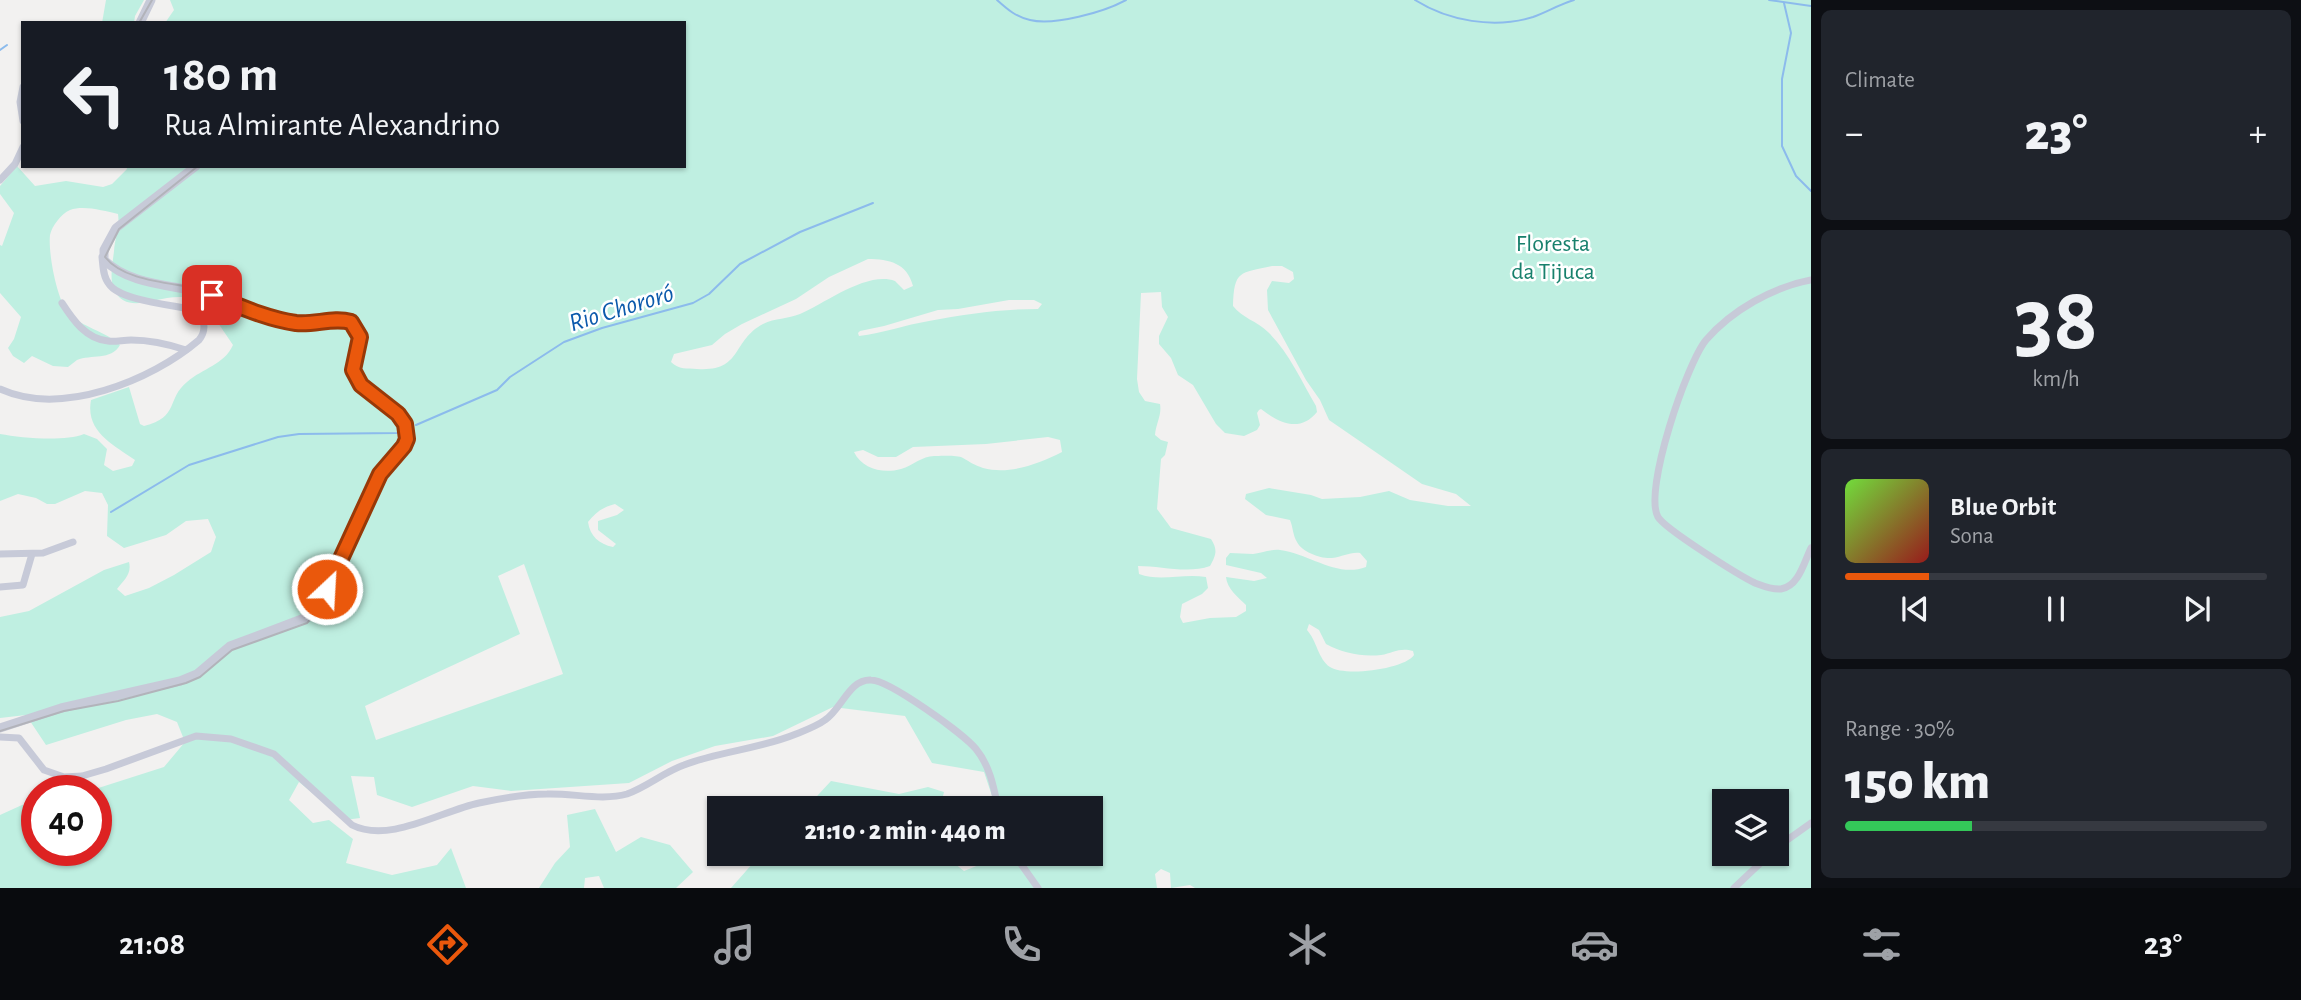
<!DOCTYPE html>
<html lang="en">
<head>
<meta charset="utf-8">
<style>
	body { margin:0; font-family:"Alegreya Sans",sans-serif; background:#20242c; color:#f1f3f6; height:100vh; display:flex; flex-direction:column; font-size:26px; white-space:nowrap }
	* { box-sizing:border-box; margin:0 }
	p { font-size:23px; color:#9ea1a6 }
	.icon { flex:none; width:38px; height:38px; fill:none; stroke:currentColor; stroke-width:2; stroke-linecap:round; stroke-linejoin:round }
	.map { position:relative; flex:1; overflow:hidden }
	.side { display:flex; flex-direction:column; gap:10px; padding:10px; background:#0d0f14; width:490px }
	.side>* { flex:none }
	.top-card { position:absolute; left:21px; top:21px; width:665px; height:147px; border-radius:0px; box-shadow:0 2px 5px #0004; background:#171b24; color:#f1f3f6; overflow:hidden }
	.buttons { position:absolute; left:1712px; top:789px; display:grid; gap:14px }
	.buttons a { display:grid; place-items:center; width:77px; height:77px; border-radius:0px; background:#171b24; box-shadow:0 2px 5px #0004; font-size:35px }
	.speed { position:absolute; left:21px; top:775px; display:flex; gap:14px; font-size:35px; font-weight:700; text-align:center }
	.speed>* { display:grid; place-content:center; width:91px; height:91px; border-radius:50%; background:#171b24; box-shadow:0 2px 5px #0004; line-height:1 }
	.speed .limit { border:10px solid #d22; background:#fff; color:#111 }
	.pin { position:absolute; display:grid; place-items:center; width:60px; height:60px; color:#fff; margin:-30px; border-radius:14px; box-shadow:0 4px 10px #0006 }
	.me { position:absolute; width:77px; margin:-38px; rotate:25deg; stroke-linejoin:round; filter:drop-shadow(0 0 5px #0008) }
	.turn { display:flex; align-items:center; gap:24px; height:147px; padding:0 28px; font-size:32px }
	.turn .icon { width:91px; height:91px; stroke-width:2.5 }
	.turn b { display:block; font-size:49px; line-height:60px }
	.big { font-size:52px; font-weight:800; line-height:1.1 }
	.side .widget { flex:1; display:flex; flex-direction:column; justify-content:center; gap:10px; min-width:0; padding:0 24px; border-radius:10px; background:#20242c }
	.side .dial { align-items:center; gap:0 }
	.dial b { font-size:91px; line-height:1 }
	.song { display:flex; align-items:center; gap:21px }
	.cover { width:84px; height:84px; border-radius:10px; background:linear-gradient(135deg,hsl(100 70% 55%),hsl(0 70% 35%)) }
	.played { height:7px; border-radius:4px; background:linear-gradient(90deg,#ea580c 20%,#363941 20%) }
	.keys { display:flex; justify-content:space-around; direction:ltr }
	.heat { display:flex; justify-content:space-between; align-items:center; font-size:38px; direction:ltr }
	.charge { height:10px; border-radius:5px; background:linear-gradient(90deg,#34c759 30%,#363941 0) }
	.trip { position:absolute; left:707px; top:796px; width:396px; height:70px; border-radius:0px; background:#171b24; box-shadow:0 2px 5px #0004; font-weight:800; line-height:70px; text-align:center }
	.menu { display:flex; height:112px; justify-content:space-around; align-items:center; background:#090b0e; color:#9ea1a6 }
	.menu .icon { width:49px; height:49px }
	.menu .current { color:#ea580c }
	.menu b { font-size:32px; color:#f1f3f6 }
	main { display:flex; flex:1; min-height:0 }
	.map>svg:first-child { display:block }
	.green { fill:#bfefe1; fill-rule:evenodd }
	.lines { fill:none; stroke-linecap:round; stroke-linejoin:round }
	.stream { stroke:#8cbbec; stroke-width:2 }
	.minor { stroke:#c7cad8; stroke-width:7 }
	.tertiary { stroke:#c7cad8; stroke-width:9 }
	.tram { stroke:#b2b3ba; stroke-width:2 }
	.route-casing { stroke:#983908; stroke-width:18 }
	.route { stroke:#ea580c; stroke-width:12 }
	.labels { text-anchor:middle; stroke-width:5; stroke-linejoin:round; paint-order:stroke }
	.park-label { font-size:24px; fill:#17806c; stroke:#fff }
	.water-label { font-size:26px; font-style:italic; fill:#0c5aac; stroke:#fff }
</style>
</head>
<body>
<main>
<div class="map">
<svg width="1811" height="888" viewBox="0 0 1811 888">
	<rect width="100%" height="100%" fill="#f2f1f0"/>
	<g class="green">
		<path d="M106,0H144L135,16L134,23H102Z"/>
		<path d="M170,0H1811V888H1195L1190,885L1171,888L1170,873L1161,869L1155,874L1157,888H731L761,854H937L944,855L964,871L979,865L992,854H1090V808H996L984,772L932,763L905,716L833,707L773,736L715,746L672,761L629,783L511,791L473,786L412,807L377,795L374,777L351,776L360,818L345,820L299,782L289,800L313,823L329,820L353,839L346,863L392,875L437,865L451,848L466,888H0V815L22,805L37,803V850H96V791H89L164,767L185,742L177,722L157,714L126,720L46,745L26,715L0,718V617L29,611L104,570L129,562C132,574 124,580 117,589L125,596L149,588L174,575L211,552L216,537L208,519L186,521L166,535L124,548L107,536L108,505L102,493L85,491L55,504H47L36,498L18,494L0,501V434C22,438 64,442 84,434L97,439L107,449L104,465L113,471L132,466L135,460C114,445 85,432 91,400L129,387L140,424L144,426C180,417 166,399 187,382C203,368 224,365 233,345L216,320L212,304L205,298C193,298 179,296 167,298C148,301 124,312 114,289C109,279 113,261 114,251C115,237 120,228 118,214C104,211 84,205 70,210C61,214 52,226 50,235C48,253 57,301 69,314C82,327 105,331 120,345C111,361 91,354 77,360C74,362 71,365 68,367L53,366L32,356L24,363L13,356L8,348L14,339L21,317L0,293V245L2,246L14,213L0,194V186L17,166L35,186L66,181L103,187L112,184L127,169L126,166H684V23H165L174,10ZM868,259C889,259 907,263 913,286L904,290L895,281C867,271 826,303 800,314C788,319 775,318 763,324C731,341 743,372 697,369C687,368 679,370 671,362L674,354L712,345L725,334L742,324L796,299L829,277ZM1272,266H1282L1293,272L1294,279L1289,283L1272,281L1267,290L1268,310L1306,380L1320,400L1329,420L1422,484L1456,494L1471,506H1448L1410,500L1389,491L1360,497L1322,499L1311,495L1269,488L1246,494L1245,499L1266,515L1290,520C1293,527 1293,536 1297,542C1302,552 1321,559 1332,558C1343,557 1349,552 1360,553L1367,561L1366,567C1337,578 1310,554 1280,550C1272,549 1261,553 1253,554C1245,554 1238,553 1230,553L1226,558V565L1261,573L1267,578L1254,581L1226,577C1227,589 1238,597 1246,605V611L1236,617L1210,618L1183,623L1180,617L1182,604L1202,594L1208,588L1206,577C1183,573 1161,582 1139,574L1138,566C1161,566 1188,574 1210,566C1216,555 1218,550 1211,539L1171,528L1157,509L1161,459L1165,455L1168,442L1161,440L1155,435C1156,423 1162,415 1160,404L1145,401L1139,392L1137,379L1141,293L1161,292L1162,307L1168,317L1159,336V344L1171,358L1178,375L1193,385L1216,424L1225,433L1244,436L1257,430L1260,425L1257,413L1259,410L1261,409C1279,423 1300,433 1317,412L1316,406C1302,382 1288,351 1268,332C1257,321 1242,318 1233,306C1234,270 1240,273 1272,266ZM1009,300H1034L1042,304L1038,309C1002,309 965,314 929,321C905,325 883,333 859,336L858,333L860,331L884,326L938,310L958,309ZM1048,437L1060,440L1062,452C1038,464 1010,475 983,468C974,465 970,462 963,458C957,455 944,456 936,456C923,455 914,465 901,469C883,474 862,469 854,452L863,450L878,457H896L913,447L986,444ZM615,504L624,510L617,515L598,521V530L616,544L613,547C599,544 590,536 588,522C596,512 603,507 615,504ZM524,564L563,674L376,740L365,706L520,634L498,576ZM1309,624L1319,630L1326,644C1343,653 1361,657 1381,655C1393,653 1400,647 1413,651L1414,655C1405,669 1345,677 1330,667C1318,659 1317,641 1307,630ZM1724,802H1776V854H1724Z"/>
		<path d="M831,781L899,794L928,787L944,792L940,808H806Z"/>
		<path d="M595,809L616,852L641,837L670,845L693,872L676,888H604L599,876L585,878L584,888H539L555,863L570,847L567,815Z"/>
	</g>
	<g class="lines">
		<g class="stream">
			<path d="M997,0C1007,9 1016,17 1030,20C1054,26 1104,12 1126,0"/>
			<path d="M1415,0C1448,21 1494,29 1533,17C1547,12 1560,4 1574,0"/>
			<path d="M1769,0L1811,6"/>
			<path d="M1784,3L1791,33L1782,79V146L1796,176L1811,191"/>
			<path d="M0,50L7,45"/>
			<path d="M416,425L497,390L510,377L564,342L602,328L693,303L709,294L740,264L800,232L873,203"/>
			<path d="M111,512L189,465L278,437L299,434L397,433L403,431"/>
		</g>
		<g class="minor">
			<path d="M23,87L20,102L23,121"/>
			<path d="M0,180L15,164L23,147"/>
			<path d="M1811,280C1773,287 1732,310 1706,340C1687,363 1643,491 1658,517C1665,529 1740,576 1755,583C1763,586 1772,590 1781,589C1799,586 1804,562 1811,548"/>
			<path d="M62,303C73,320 86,339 108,341C115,342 123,340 131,340C150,340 168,344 186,350"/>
			<path d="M0,389C61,417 151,381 199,340C207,330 205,318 195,310C175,305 120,301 109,284C103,277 103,266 102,257"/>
			<path d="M0,554L43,553L73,542"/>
			<path d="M0,587L23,585L32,554"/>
			<path d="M0,737L19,738L44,770L64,777L82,776L106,769L196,736L231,739L274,754L352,825C389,844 441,811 479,803C502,798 524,794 547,794C572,793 603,801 627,794C647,787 664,772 684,765C720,751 760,749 796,734C806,730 817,726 825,720C842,709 849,679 871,680C889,680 964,734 976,749C990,766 994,788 998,808"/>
			<path d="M1776,848L1811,823"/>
			<path d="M1014,854L1038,888"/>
			<path d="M1734,888L1770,854"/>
		</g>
		<g class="tertiary">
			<path d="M140,23L151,0"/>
			<path d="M0,728L61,708L180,681L197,674L230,646L307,617L327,589L380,475L404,446L407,439L405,424L398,414L361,385L353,370L360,337L351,322C333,317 316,324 298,323C269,320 242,305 215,296C179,284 133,288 104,260V250L116,228L196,166"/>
		</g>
		<g class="tram">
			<path d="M139,23L152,0"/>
			<path d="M369,485L374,474L400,438L398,424L374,400"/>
			<path d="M0,731L64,711L118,701L186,683L200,677L232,650L307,623C344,590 352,526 378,485C389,468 404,455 414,438L410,418L364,383L356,368L362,337C358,327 355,321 345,318C330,314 312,321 297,320C268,316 242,302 215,293C183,282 127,285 105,257L119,229L198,166"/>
		</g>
	</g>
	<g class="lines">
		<defs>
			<path id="route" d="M212,295C239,306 267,319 296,323C315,325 333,317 351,322L360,337L353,370L361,385L398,414L405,424L407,439L404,446L380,474L327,589"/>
		</defs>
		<use href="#route" class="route-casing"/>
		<use href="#route" class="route"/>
	</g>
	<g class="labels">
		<g class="park-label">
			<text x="1553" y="251">Floresta<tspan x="1553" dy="28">da Tijuca</tspan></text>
		</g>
		<g class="water-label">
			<text transform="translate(621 307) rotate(-17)" y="9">Rio Chororó</text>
		</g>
	</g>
</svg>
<div class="buttons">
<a><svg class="icon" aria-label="layers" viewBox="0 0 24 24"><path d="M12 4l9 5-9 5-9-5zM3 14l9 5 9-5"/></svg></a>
</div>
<div class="speed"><div class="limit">40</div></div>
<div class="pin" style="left:212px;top:295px;background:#d93025"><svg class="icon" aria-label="arrive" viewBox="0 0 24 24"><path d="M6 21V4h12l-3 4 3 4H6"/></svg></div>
<svg class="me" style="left:327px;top:589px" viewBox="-20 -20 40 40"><circle r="17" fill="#ea580c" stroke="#fff" stroke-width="3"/><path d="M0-11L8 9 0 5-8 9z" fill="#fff"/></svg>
<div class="trip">21:10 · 2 min · 440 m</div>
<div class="top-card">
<div class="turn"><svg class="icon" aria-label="left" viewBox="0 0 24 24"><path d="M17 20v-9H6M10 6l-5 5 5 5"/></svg><div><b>180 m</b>Rua Almirante Alexandrino</div></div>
</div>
</div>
<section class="side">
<div class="widget"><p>Climate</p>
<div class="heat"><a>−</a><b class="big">23°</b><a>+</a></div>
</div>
<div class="widget dial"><b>38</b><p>km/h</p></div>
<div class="widget">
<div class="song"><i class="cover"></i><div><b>Blue Orbit</b><p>Sona</p></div></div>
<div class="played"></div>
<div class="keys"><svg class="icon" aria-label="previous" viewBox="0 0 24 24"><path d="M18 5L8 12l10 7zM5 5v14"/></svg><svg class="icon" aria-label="pause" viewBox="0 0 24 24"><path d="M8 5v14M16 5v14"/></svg><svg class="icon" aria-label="next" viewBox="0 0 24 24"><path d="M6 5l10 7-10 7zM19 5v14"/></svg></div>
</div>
<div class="widget"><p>Range · 30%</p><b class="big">150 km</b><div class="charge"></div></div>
</section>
</main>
<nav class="menu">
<b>21:08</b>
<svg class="icon current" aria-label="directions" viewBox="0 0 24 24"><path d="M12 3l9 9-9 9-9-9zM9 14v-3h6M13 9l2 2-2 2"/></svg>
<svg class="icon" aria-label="music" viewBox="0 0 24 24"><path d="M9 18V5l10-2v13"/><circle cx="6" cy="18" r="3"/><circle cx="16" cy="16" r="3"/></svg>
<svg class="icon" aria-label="phone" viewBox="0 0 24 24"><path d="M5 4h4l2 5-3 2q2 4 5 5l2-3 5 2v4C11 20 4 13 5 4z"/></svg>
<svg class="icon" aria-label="climate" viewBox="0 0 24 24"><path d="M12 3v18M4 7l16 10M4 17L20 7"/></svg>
<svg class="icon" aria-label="car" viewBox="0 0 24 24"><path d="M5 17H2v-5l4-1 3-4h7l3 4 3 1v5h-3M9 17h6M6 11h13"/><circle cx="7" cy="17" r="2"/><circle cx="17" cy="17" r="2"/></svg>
<svg class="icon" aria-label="filters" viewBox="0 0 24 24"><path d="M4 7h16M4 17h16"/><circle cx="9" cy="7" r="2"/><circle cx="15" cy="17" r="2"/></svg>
<b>23°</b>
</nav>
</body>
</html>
